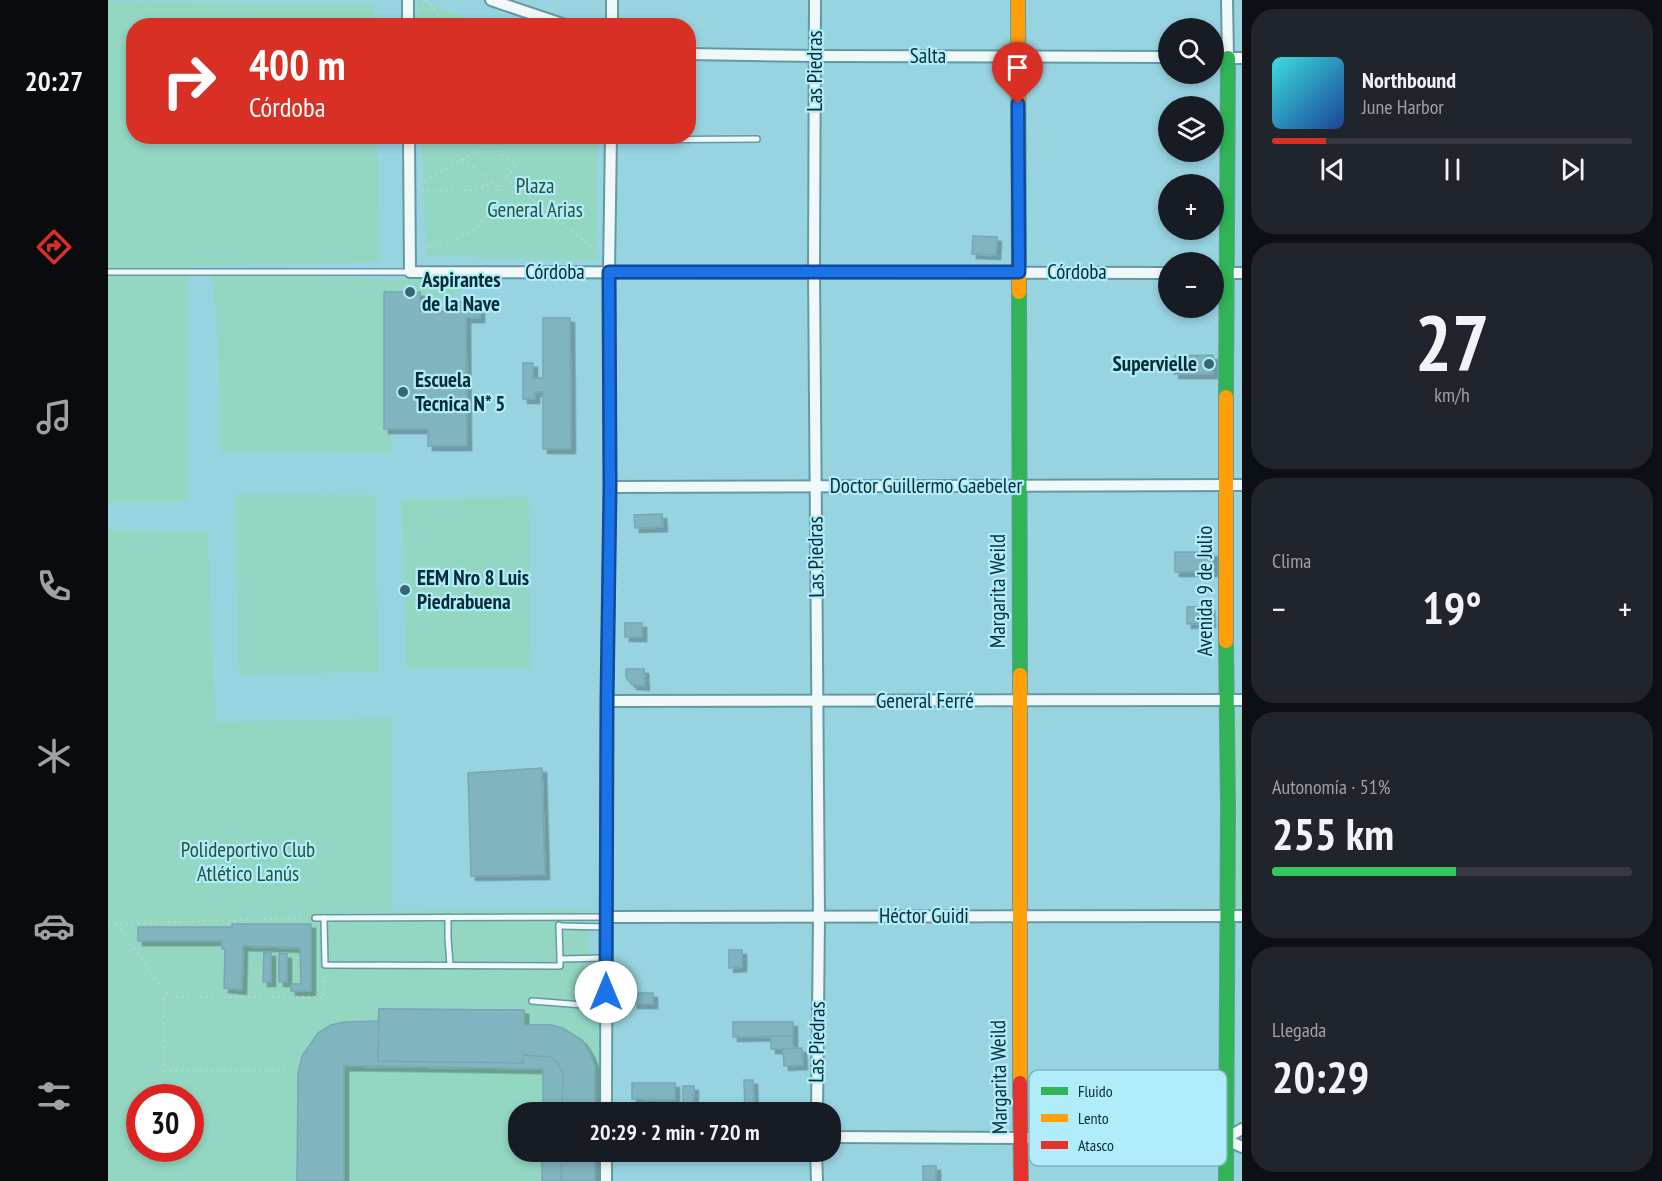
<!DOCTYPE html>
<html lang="es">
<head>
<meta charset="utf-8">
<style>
	body { margin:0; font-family:"PT Sans Narrow",sans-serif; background:#20242c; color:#f1f3f6; height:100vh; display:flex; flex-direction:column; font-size:22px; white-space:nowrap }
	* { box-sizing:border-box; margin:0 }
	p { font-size:20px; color:#9ea1a6 }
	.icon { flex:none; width:33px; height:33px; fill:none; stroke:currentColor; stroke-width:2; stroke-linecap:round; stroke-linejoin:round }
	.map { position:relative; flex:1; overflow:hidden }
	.details { display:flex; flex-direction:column; gap:9px; padding:9px; background:#0d0f14; width:420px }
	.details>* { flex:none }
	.guide { position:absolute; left:18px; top:18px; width:570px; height:126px; border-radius:24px; box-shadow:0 3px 9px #0003; background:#d93025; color:#fff; overflow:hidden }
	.tools { position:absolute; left:1050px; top:18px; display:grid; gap:12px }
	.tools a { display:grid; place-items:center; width:66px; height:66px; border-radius:50%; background:#171b24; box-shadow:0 3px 9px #0003; font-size:30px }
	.speed { position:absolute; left:18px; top:1084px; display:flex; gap:12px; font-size:30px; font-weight:700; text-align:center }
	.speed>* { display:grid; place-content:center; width:78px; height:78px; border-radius:50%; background:#171b24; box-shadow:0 3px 9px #0003; line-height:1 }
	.speed .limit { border:9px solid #d22; background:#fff; color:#111 }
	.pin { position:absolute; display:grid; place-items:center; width:51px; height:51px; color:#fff; margin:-62px -26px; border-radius:50% 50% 50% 0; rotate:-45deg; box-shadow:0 0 6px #0007 }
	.pin .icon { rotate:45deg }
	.me { position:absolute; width:66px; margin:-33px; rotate:0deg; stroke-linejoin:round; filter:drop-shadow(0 0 4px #0008) }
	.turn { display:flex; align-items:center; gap:21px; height:126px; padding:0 24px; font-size:27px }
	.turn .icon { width:78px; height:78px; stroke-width:2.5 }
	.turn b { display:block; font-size:42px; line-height:51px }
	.big { font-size:45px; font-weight:700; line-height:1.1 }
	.details .widget { flex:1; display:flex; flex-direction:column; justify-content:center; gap:9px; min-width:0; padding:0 21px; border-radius:24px; background:#20242c }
	.details .dial { align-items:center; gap:0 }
	.dial b { font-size:78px; line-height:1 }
	.song { display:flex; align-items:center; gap:18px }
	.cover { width:72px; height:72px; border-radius:9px; background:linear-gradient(135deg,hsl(180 70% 55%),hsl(220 70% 35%)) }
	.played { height:6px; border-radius:3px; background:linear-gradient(90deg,#d93025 15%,#363941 15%) }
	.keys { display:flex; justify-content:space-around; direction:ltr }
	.heat { display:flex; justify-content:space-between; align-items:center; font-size:33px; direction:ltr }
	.charge { height:9px; border-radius:4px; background:linear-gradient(90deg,#34c759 51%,#363941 0) }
	.trip { position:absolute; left:400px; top:1102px; width:333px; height:60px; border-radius:24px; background:#171b24; box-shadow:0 3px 9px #0003; font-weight:700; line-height:60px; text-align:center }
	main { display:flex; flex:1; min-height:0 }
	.menu { display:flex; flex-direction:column; width:108px; justify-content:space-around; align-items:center; background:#090b0e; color:#9ea1a6 }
	.menu .icon { width:42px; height:42px }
	.menu .on { color:#d93025 }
	.menu b { font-size:27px; color:#f1f3f6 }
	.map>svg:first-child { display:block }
	.green { fill:#93d7c2; fill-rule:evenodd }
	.building { fill:#80b4bf; stroke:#76a8b2; stroke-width:1.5; filter:url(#shadow) }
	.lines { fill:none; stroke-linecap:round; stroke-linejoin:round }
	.lane-casing { stroke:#6499a4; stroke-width:8 }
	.street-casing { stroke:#6499a4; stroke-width:14 }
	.fast-casing { stroke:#6499a4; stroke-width:16 }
	.slow-casing { stroke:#6499a4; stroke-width:16 }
	.jam-casing { stroke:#6499a4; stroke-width:16 }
	.path { stroke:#bfd2d6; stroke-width:2; stroke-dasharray:1.5 4.5; stroke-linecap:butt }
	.lane { stroke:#f0f8fa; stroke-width:5 }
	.street { stroke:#f0f8fa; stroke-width:10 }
	.fast { stroke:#30b455; stroke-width:14 }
	.slow { stroke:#ff9f0a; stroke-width:14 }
	.jam { stroke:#e5322d; stroke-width:14 }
	.route-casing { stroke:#114b97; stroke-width:15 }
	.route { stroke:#1a73e8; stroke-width:10 }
	.poi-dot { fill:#3a6670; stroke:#b1ecfb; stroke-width:2 }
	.labels { text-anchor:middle; stroke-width:4.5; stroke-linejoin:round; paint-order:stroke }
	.street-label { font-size:21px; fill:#072c33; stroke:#b1ecfb }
	.park-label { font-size:21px; fill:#245236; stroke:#b1ecfb }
	.poi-label { font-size:21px; font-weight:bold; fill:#072c33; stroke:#b1ecfb; text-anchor:start }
	.key { fill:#b1ecfb; stroke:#7eb2bf; stroke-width:1.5 }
	.key-label { font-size:16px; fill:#072c33 }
</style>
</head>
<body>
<main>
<nav class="menu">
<b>20:27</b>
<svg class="icon on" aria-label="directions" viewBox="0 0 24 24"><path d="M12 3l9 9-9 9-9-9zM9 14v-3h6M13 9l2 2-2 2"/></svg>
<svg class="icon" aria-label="music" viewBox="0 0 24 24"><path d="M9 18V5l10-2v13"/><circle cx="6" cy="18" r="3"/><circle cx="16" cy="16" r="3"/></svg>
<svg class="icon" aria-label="phone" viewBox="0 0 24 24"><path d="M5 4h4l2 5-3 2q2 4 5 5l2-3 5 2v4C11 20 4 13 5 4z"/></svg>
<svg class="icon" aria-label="climate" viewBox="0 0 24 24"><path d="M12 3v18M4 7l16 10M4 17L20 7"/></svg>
<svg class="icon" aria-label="car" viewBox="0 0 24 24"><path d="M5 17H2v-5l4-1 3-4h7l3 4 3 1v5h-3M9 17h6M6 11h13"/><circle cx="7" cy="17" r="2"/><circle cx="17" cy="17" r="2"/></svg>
<svg class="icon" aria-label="filters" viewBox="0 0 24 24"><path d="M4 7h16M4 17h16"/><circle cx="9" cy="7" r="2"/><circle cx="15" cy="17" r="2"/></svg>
</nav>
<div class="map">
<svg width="1134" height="1181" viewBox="0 0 1134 1181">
	<defs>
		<filter id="shadow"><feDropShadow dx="4.5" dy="4.5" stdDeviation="0" flood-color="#0004"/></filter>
	</defs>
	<rect width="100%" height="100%" fill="#98d3e0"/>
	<g class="green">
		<path d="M309,0L378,25H310Z"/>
		<path d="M0,1L266,4V25L26,26V136L269,137L272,262L80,266L81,502H0Z"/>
		<path d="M314,137H490L489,260L318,256Z"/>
		<path d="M104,272L366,283L283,331V453L113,452L109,328Z"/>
		<path d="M127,494L268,495L270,672L131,675Z"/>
		<path d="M421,497L423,669H299L293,499Z"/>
		<path d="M0,530L100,531L108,722L283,718L284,911L481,909L480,974L491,973L492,1113H411V1152H493V1181H0ZM32,1098H82V1149H32Z"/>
		<path d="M1124,711H1134V909H1125Z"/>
	</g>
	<g class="building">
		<path d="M352,19L356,20L358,26H344L347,20Z"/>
		<path d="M865,236L889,237L888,255L864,254Z"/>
		<path d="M276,292H312V311H337V302H372V318H358L359,446H320V429H276Z"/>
		<path d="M435,318H462L463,449H435V392H427V399H415V363H425V378H435Z"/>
		<path d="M1105,355V374H1066L1067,356Z"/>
		<path d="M554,514L555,527L527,528L526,515Z"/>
		<rect x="1067" y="552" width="38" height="20"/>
		<path d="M1102,606L1103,623L1079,624V607Z"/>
		<rect x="517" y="623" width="17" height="14"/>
		<path d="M518,669H536L537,686L525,685L518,678Z"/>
		<path d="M434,768L437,875L363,876L360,773Z"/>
		<path d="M124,924H203V991H183V984H193L192,948L135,946L134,990L116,988L117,949H114V941H30V927H124Z"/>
		<path d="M621,950H634V967L621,968Z"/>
		<path d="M156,952H163V982H155Z"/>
		<path d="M171,953L179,954V982H171Z"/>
		<rect x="525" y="993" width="20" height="11"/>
		<path d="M271,1009L416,1010V1025H443L454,1028L474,1040L482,1053L487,1066V1113H435V1069L236,1066V1181H189L190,1074L194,1056L210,1033L223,1025L236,1022L270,1021Z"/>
		<path d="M271,1009L416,1010V1025H443L454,1028L474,1040L482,1053L487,1066V1113H454L455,1073L449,1062L443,1057L415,1055V1063L270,1061Z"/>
		<path d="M625,1022H685V1036L625,1037Z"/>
		<rect x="663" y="1036" width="22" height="13"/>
		<path d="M694,1048L695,1065L676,1066L675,1049Z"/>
		<path d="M636,1080H645L646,1113H637Z"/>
		<path d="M524,1083H567V1100L524,1099Z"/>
		<path d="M575,1086H586L585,1110H575Z"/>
		<rect x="434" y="1152" width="53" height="29"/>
		<path d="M454,1152H487V1181H453Z"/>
		<rect x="815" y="1166" width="13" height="15"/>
	</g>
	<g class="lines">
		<defs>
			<g id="lane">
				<path d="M503,140L649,139"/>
				<path d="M0,272H302"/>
				<path d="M340,917V938L342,965"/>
				<path d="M207,918L499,917"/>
				<path d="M216,918L217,965L452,966V959L498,958"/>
				<path d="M451,925L452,959"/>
				<path d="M451,926L498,927"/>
				<path d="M424,1001L475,1005L498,1009"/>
			</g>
			<g id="street">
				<path d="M300,0V26"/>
				<path d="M383,0L460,26"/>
				<path d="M707,0L706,272L711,917L709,1113"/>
				<path d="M1119,0L1120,58"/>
				<path d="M504,26V0"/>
				<path d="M580,54L707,56L1060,57"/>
				<path d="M1106,58H1134"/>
				<path d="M301,136L302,272L1060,273"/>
				<path d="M1106,273H1134"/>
				<path d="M502,487L1134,485"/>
				<path d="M499,701L1134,700"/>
				<path d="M499,917L1134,916"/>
				<path d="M498,1113L499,701L502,487L501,272L503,136"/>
				<path d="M723,1137L1117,1139L1134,1147"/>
				<path d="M1117,1139L1134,1129"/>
				<path d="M498,1152V1181"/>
				<path d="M708,1152L709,1181"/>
			</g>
			<g id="fast">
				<path d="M911,292L912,675"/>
				<path d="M1118,397L1120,58"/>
				<path d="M1118,1181L1120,808L1118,641"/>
			</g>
			<g id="slow">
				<path d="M910,0L911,292"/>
				<path d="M1118,397V641"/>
				<path d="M912,675V1083"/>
			</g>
			<path id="jam" d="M912,1083L913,1181"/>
		</defs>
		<use href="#lane" class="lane-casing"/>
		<use href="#street" class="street-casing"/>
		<use href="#fast" class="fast-casing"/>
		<use href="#slow" class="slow-casing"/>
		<use href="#jam" class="jam-casing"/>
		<g class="path">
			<path d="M319,0L338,26"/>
			<path d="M312,144H324L329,136"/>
			<path d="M355,159L390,188L408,166L381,143"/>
			<path d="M398,178L490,252"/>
			<path d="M312,184L393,136"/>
			<path d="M314,191L367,190L384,183"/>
			<path d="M314,248C351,241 382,230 390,188"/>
			<path d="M0,924L198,918"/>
			<path d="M9,924L58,993L63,997H216L217,974"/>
			<path d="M58,993L55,1002L56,1071L184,1070"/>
		</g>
		<use href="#lane" class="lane"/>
		<use href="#street" class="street"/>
		<use href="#fast" class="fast"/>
		<use href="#slow" class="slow"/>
		<use href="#jam" class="jam"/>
	</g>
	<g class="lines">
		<defs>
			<path id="route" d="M498,992L499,701L502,487L501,272H911L910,104"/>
		</defs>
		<use href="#route" class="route-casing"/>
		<use href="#route" class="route"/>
	</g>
	<g class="poi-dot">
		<circle cx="302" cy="292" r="6"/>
		<circle cx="1101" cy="364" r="6"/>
		<circle cx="295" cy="392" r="6"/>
		<circle cx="297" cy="590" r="6"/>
	</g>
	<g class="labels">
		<g class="street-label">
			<text x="820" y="63">Salta</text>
			<text transform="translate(707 71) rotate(-90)" y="7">Las Piedras</text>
			<text x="447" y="279">Córdoba</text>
			<text x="969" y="279">Córdoba</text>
			<text x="818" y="493">Doctor Guillermo Gaebeler</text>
			<text transform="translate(708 557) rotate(-91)" y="7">Las Piedras</text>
			<text transform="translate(890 591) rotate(-90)" y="7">Margarita Weild</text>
			<text transform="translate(1097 591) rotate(-90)" y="7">Avenida 9 de Julio</text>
			<text x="817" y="708">General Ferré</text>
			<text x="816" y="923">Héctor Guidi</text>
			<text transform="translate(709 1042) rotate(-89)" y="7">Las Piedras</text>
			<text transform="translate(891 1077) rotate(-91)" y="7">Margarita Weild</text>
		</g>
		<g class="park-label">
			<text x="427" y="193">Plaza<tspan x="427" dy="24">General Arias</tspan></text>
			<text x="140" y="857">Polideportivo Club<tspan x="140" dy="24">Atlético Lanús</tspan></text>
		</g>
		<g class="poi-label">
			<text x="314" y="287">Aspirantes<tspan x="314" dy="24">de la Nave</tspan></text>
			<text x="1089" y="371" text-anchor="end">Supervielle</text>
			<text x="307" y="387">Escuela<tspan x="307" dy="24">Tecnica N* 5</tspan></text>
			<text x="309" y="585">EEM Nro 8 Luis<tspan x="309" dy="24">Piedrabuena</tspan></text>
		</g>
	</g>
	<rect x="921" y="1070" width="198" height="96" rx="9" class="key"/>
	<rect x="933" y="1087" width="27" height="8" fill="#30b455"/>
	<rect x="933" y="1114" width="27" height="8" fill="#ff9f0a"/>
	<rect x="933" y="1141" width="27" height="8" fill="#e5322d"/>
	<g class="key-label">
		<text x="970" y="1097">Fluido</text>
		<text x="970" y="1124">Lento</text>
		<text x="970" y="1151">Atasco</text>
	</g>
</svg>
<div class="tools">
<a><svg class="icon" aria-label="search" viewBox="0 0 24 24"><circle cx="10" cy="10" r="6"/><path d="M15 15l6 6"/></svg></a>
<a><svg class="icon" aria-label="layers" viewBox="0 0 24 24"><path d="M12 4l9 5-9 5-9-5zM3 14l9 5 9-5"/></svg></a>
<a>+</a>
<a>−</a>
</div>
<div class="speed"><div class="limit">30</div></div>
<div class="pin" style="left:910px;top:104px;background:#d93025"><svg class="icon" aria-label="arrive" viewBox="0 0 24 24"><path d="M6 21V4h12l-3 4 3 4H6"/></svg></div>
<svg class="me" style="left:498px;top:992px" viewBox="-20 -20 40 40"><circle r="19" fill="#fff"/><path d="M0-13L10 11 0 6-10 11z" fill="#1a73e8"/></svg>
<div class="trip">20:29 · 2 min · 720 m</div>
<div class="guide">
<div class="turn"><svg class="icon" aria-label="right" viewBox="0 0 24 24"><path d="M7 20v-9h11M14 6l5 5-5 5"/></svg><div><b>400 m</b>Córdoba</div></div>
</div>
</div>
<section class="details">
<div class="widget">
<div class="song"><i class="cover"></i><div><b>Northbound</b><p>June Harbor</p></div></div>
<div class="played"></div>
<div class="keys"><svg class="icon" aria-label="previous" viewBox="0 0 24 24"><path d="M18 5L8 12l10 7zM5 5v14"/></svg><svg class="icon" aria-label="pause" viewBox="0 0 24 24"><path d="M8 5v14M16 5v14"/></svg><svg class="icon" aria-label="next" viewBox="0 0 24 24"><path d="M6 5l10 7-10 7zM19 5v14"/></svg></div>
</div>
<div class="widget dial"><b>27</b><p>km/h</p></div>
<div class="widget"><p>Clima</p>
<div class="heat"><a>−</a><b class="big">19°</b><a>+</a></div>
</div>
<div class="widget"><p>Autonomía · 51%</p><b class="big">255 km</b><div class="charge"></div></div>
<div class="widget"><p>Llegada</p><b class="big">20:29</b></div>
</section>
</main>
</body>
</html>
